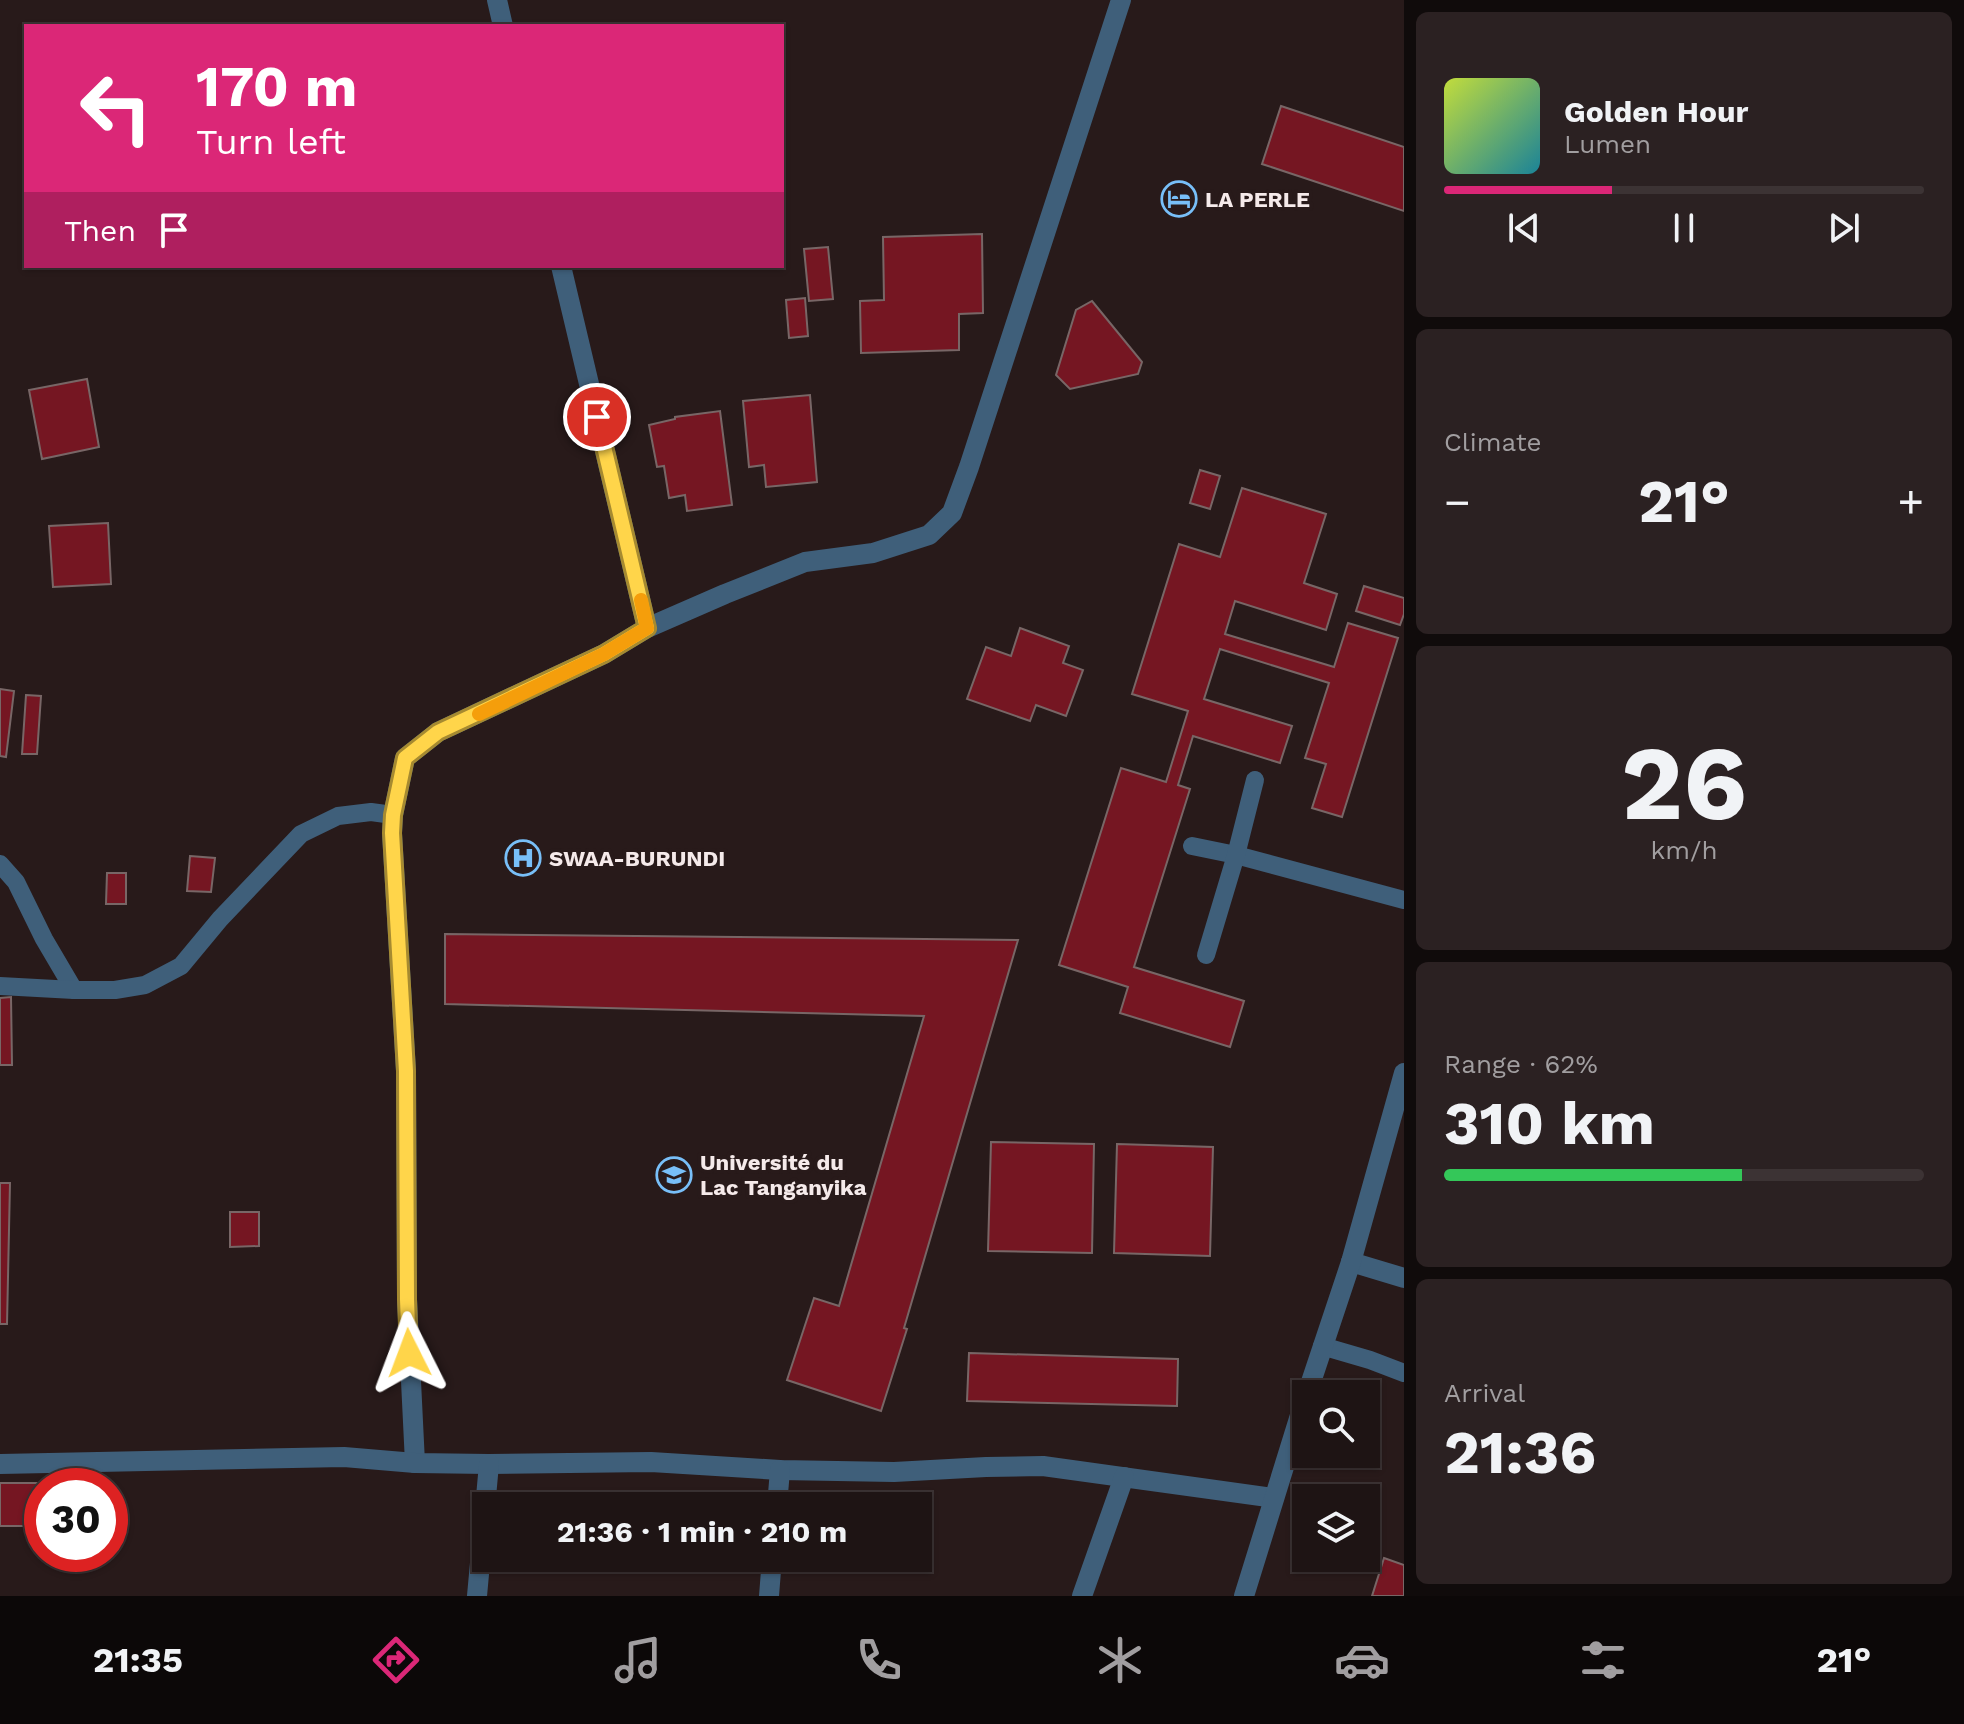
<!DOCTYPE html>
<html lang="en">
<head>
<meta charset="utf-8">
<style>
	body { margin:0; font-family:"Work Sans",sans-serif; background:#2b2122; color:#f1f3f6; height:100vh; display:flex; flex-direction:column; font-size:30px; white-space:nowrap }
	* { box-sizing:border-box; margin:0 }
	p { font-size:26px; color:#a19ea0 }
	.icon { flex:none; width:44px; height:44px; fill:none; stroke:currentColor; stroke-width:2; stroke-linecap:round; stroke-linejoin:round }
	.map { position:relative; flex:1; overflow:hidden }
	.side { display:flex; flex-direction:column; gap:12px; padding:12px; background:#100b0b; width:560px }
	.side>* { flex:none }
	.banner { position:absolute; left:24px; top:24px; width:760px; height:244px; border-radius:0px; box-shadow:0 2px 6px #0004,0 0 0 2px #3c3334; background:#db2777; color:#fff; overflow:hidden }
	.controls { position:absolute; left:1292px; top:1380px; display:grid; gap:16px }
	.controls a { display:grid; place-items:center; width:88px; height:88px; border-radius:0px; background:#1e1414; box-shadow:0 2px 6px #0004,0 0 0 2px #3c3334; font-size:40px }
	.speed { position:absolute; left:24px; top:1468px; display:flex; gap:16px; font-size:40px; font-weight:700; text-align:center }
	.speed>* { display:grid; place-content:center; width:104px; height:104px; border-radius:50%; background:#1e1414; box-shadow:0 2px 6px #0004,0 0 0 2px #3c3334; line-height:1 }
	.speed .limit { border:12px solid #d22; background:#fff; color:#111 }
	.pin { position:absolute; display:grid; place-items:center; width:68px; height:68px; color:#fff; margin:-34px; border:4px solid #fff; border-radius:50%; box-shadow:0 2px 8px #0007 }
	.me { position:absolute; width:88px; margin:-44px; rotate:357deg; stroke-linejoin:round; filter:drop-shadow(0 0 6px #0008) }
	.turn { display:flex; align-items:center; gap:28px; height:168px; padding:0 40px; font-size:36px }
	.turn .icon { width:104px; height:104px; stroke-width:2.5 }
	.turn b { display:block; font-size:56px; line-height:68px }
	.then { display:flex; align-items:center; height:76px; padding:0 40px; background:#0003; gap:16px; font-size:30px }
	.big { font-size:60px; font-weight:700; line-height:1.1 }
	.side .card { flex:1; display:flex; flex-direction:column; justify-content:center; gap:12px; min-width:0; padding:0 28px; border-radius:12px; background:#2b2122 }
	.side .dial { align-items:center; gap:0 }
	.dial b { font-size:104px; line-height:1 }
	.song { display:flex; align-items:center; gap:24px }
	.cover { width:96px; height:96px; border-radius:12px; background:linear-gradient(135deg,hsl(70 70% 55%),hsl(190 70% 35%)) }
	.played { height:8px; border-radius:4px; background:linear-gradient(90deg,#db2777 35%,#3c3334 35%) }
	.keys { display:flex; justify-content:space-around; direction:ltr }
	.heat { display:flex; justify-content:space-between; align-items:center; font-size:44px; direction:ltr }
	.charge { height:12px; border-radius:6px; background:linear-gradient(90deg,#34c759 62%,#3c3334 0) }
	.trip { position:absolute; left:472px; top:1492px; width:460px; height:80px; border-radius:0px; background:#1e1414; box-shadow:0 2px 6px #0004,0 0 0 2px #3c3334; font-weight:700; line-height:80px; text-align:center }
	.menu { display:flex; height:128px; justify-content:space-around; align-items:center; background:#0c0808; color:#a19ea0 }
	.menu .icon { width:56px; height:56px }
	.menu .active { color:#db2777 }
	.menu b { font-size:36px; color:#f1f3f6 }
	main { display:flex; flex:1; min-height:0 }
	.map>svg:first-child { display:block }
	.building { fill:#751622; stroke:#786666; stroke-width:2 }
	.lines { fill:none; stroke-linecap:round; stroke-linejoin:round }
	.service { stroke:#3f5f7a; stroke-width:18 }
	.minor { stroke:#3f5f7a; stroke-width:20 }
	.route-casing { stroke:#a68a30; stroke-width:20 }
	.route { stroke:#ffd54a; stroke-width:14 }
	.slow { stroke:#f59e0b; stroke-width:14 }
	.labels { text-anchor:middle; stroke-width:8; stroke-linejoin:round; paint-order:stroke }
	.poi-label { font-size:22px; font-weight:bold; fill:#f5eaea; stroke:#281a1a; text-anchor:start }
</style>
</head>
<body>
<main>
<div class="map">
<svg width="1404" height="1596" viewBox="0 0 1404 1596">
	<rect width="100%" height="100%" fill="#281a1a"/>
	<g class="building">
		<path d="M1281,106L1404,147V211L1262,164Z"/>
		<path d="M982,234L983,313L959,314V350L861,353L860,301L884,300L883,237Z"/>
		<path d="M828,247L833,299L809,301L804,249Z"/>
		<path d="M805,298L808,336L789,338L786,300Z"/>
		<path d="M1092,301L1142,362L1138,374L1070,389L1056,375L1076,310Z"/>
		<path d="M87,379L99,447L42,459L29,390Z"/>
		<path d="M810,395L817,482L766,487L764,465L749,467L743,401Z"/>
		<path d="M720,411L732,505L687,511L685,495L669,498L664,466L657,467L649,425L675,419V417Z"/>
		<path d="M1200,470L1220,476L1210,509L1190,503Z"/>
		<path d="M1242,488L1326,514L1304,583L1337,594L1326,630L1235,601L1225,634L1334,667L1348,623L1398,638L1342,817L1312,808L1326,764L1305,758L1329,683L1220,649L1204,699L1292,726L1280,763L1193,736L1178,785L1190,789L1134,967L1244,1001L1230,1047L1120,1013L1128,987L1059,965L1121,768L1166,782L1188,711L1132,694L1179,544L1220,557Z"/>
		<path d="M108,523L111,584L53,587L49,526Z"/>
		<path d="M1364,586L1404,598V614L1400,625L1356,611Z"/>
		<path d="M1020,628L1069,646L1063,663L1083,670L1066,716L1036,705L1030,721L967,699L986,647L1011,656Z"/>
		<path d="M0,689L14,691L6,757L0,756Z"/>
		<path d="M26,695L41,696L37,754H22Z"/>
		<path d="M190,856L215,858L211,892L187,891Z"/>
		<path d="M107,873H126V904H106Z"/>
		<path d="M445,934L1018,940L904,1328L907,1329L881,1411L787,1380L814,1298L839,1306L924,1016L445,1004Z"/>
		<path d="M11,997L12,1065H0V998Z"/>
		<path d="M991,1142L1094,1144L1092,1253L988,1251Z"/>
		<path d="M1117,1144L1213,1147L1210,1256L1114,1253Z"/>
		<path d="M0,1183H10L7,1324H0Z"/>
		<path d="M230,1212H259V1246L230,1247Z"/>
		<path d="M969,1353L1178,1359L1177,1406L967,1401Z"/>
		<path d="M0,1483H49V1486H42V1526H0Z"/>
		<path d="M1384,1558L1404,1565V1596H1372Z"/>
	</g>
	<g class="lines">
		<g class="service">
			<path d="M1192,846L1236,855L1404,900"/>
			<path d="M0,864L16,882L44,939L74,990"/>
			<path d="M1206,955L1236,855L1255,780"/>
			<path d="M0,986L74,990H115L145,985L181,966L220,919L301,834L338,816L371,812L393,815"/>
			<path d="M1322,1346L1370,1360L1404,1373"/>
		</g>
		<g class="minor">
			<path d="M497,0L503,26"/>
			<path d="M561,266L647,628"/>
			<path d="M1351,1262L1404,1278"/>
			<path d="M1307,1394L1351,1262L1404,1073"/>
			<path d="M415,1463L407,1299L406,1071L392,833L393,815L405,758L438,732L604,654L647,628L725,594L805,562L873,553L929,535L952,513L969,467L1121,0"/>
			<path d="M0,1464L344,1457L415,1463L489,1464L651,1462L780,1470L894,1472L986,1467L1043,1466L1274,1498"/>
			<path d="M777,1506L780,1470"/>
			<path d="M477,1596L489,1464"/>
			<path d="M769,1596L772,1558"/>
			<path d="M1082,1596L1124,1477"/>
			<path d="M1244,1596L1306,1396"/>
		</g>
	</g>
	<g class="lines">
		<defs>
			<path id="route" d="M409,1353L407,1299L406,1071L392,833L393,815L405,758L438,732L604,654L647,628L597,417"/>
		</defs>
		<use href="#route" class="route-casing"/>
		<use href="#route" class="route"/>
		<path class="slow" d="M479,714L604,654L647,628L641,600"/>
	</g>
	<defs>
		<symbol id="hotel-ring" viewBox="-11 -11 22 22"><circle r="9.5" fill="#281a1a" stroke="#78bff8" stroke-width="1.5"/><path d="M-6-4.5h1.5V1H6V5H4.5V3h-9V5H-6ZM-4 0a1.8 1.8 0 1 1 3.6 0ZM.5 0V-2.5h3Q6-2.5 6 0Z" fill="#78bff8"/></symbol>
		<symbol id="hospital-ring" viewBox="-11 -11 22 22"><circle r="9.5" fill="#281a1a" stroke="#78bff8" stroke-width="1.5"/><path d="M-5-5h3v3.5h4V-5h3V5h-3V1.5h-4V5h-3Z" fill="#78bff8"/></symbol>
		<symbol id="university-ring" viewBox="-11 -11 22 22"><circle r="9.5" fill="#281a1a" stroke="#78bff8" stroke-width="1.5"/><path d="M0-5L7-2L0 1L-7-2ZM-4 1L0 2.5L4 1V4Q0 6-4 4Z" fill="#78bff8"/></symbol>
	</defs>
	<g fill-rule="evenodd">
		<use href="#hotel-ring" x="1159" y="179" width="40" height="40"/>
		<use href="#hospital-ring" x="503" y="838" width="40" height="40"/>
		<use href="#university-ring" x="654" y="1155" width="40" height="40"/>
	</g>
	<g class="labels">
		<g class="poi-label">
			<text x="1205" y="207">LA PERLE</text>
			<text x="549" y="866">SWAA-BURUNDI</text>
			<text x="700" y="1170">Université du<tspan x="700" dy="25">Lac Tanganyika</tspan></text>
		</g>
	</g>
</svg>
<div class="controls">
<a><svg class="icon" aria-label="search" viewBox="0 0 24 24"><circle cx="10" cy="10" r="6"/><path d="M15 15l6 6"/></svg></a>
<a><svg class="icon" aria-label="layers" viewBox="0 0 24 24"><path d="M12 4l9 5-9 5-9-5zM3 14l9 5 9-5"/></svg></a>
</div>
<div class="speed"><div class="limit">30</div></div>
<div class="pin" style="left:597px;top:417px;background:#d93025"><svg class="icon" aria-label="arrive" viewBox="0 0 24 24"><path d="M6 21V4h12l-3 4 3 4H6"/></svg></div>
<svg class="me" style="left:409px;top:1353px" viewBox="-20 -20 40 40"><path d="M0-17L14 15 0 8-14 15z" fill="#ffd54a" stroke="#fff" stroke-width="4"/></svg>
<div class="trip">21:36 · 1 min · 210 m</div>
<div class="banner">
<div class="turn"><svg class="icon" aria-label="left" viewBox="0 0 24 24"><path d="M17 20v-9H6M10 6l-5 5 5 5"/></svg><div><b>170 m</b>Turn left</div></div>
<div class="then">Then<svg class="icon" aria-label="arrive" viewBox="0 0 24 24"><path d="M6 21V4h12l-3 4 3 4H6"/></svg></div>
</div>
</div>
<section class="side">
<div class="card">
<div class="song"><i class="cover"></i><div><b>Golden Hour</b><p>Lumen</p></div></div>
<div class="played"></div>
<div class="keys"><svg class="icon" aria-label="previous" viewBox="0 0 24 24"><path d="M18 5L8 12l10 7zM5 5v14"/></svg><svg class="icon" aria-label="pause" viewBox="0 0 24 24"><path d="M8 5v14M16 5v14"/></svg><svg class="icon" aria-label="next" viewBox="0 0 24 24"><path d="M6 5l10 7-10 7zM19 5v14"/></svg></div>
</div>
<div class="card"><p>Climate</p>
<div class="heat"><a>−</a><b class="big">21°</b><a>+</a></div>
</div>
<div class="card dial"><b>26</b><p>km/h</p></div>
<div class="card"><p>Range · 62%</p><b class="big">310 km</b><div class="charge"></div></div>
<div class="card"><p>Arrival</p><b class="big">21:36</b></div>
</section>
</main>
<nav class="menu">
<b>21:35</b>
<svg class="icon active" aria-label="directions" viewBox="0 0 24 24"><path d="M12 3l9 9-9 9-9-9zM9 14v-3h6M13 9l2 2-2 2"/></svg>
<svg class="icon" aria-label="music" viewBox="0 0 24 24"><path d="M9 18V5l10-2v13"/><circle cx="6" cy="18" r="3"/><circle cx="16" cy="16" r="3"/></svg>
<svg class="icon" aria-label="phone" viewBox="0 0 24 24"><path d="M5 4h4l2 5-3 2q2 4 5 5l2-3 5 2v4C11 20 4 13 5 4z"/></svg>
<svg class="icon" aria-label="climate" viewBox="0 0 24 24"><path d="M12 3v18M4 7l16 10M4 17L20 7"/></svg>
<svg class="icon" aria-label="car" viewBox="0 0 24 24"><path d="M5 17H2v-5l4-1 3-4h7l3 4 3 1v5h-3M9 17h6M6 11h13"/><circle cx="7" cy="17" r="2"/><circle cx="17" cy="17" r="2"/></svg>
<svg class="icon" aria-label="filters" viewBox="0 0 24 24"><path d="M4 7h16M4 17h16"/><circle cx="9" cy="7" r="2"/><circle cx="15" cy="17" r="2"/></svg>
<b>21°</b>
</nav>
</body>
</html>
